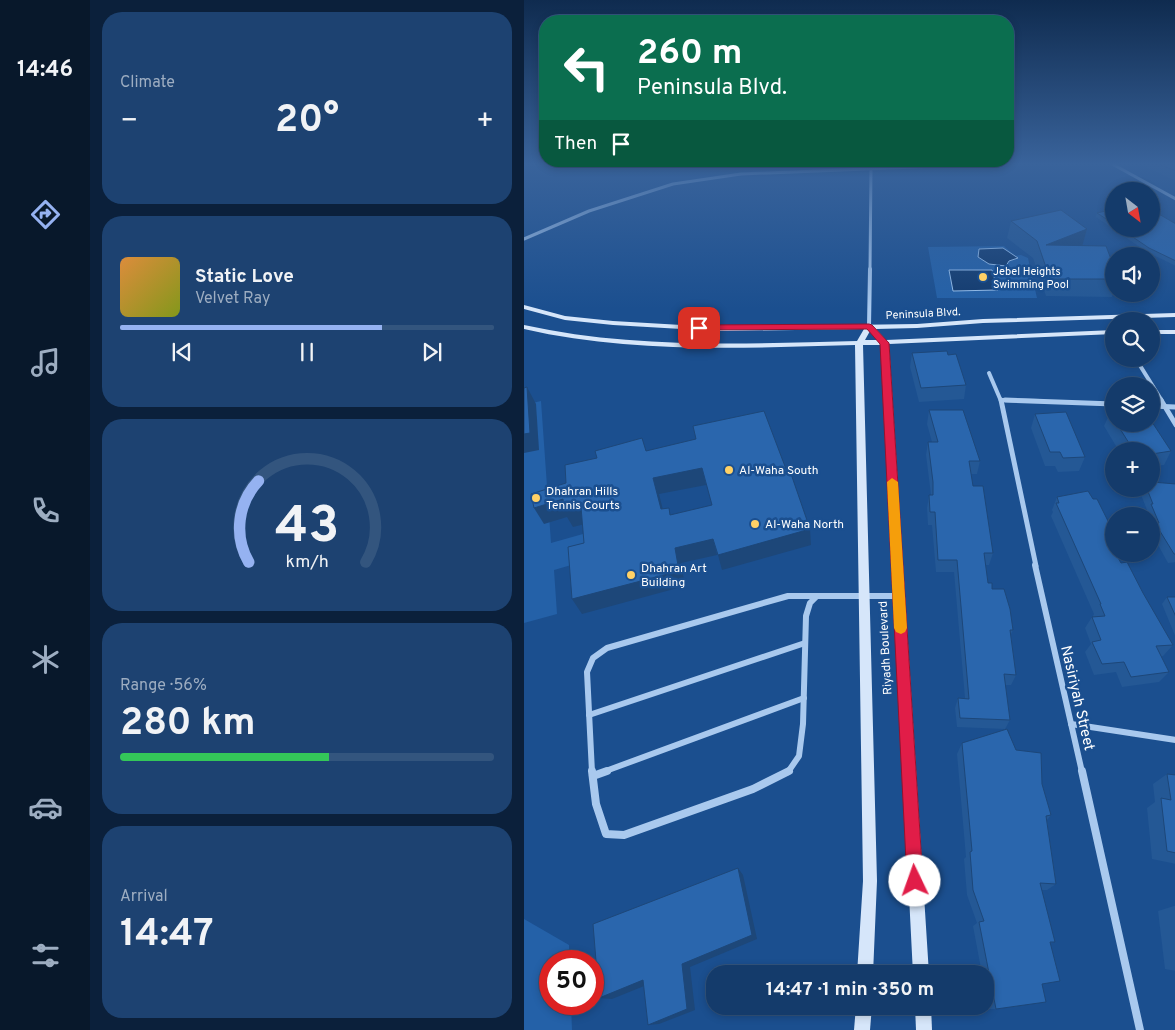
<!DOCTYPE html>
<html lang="en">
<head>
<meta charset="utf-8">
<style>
	body { margin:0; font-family:Overpass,sans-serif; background:#1d4271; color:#f1f3f6; height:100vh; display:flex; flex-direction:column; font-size:19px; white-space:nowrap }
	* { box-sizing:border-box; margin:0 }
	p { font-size:16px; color:#9dadc1 }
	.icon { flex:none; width:28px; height:28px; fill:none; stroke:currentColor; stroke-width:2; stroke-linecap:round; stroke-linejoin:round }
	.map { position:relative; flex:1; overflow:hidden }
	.sheet { display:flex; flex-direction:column; gap:12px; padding:12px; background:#0b203b; width:434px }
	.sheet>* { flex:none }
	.guide { position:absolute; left:15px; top:15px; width:475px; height:152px; border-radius:20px; box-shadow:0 2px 8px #0003,0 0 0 1px #33557e; background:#0b6e4f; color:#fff; overflow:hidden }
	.needle { width:32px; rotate:149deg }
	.tools { position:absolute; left:581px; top:182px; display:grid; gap:10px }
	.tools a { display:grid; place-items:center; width:55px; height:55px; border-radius:50%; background:#143b6b; box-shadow:0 2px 8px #0003,0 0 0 1px #33557e; font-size:25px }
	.speed { position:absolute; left:15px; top:950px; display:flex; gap:10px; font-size:25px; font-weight:700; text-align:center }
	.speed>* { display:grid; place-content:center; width:65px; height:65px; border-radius:50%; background:#143b6b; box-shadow:0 2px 8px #0003,0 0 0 1px #33557e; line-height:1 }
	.speed .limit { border:8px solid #d22; background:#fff; color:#111 }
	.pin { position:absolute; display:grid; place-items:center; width:42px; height:42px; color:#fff; margin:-21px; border-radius:10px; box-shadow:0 2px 8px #0006 }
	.me { position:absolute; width:55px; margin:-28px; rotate:357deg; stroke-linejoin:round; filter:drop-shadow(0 0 4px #0008) }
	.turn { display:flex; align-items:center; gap:18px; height:105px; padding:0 15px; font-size:22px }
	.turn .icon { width:65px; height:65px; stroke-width:2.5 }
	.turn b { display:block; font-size:35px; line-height:42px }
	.then { display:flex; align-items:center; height:48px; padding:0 15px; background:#0003; gap:10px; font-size:19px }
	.big { font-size:38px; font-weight:700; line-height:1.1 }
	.sheet .card { flex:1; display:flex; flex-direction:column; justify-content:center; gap:8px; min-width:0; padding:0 18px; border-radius:20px; background:#1d4271 }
	.sheet .dial { align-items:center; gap:0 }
	.dial svg { height:130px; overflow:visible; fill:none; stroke:#33557e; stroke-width:7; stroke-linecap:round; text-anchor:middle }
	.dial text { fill:#f1f3f6; stroke:none }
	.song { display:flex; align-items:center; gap:15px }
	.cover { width:60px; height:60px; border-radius:8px; background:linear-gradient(135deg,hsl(30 70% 55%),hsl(70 70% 35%)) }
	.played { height:5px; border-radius:2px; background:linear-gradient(90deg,#95b2f1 70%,#33557e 70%) }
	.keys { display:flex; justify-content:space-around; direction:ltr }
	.heat { display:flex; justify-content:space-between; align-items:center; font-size:28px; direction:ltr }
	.charge { height:8px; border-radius:4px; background:linear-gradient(90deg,#34c759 56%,#33557e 0) }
	.trip { position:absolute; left:182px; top:965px; width:288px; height:50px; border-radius:20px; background:#143b6b; box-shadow:0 2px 8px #0003,0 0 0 1px #33557e; font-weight:700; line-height:50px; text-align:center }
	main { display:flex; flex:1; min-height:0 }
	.tab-bar { display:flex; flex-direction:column; width:90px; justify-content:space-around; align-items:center; background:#08182b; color:#9dadc1 }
	.tab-bar .icon { width:35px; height:35px }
	.tab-bar .on { color:#95b2f1 }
	.tab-bar b { font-size:22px; color:#f1f3f6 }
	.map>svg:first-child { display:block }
	.green { fill:#2461a8 }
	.water { fill:#123a6d; stroke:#9cc4f0 }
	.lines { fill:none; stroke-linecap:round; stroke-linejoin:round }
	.minor-far4 { stroke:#a9c9ee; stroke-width:3 }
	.minor-far3 { stroke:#a9c9ee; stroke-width:4 }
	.minor-far2 { stroke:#a9c9ee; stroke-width:5 }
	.minor-far1 { stroke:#a9c9ee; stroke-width:6 }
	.minor { stroke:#a9c9ee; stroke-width:8 }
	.secondary { fill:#d6e6fa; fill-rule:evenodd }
	.wall { fill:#245895 }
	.shaded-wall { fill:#1d4779 }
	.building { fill:#2a66ad; stroke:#1d4779; fill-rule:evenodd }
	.route { fill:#e11d48; stroke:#92132f }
	.slow { fill:#f59e0b }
	.poi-dot { fill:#ffd166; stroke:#1b4f8f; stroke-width:2 }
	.labels { text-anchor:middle; stroke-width:5; stroke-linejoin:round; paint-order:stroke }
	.far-poi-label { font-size:11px; fill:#fff; stroke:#1b4f8f; text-anchor:start }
	.far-street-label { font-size:11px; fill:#fff; stroke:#1b4f8f }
	.poi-label { font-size:12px; fill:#fff; stroke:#1b4f8f; text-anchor:start }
	.street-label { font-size:12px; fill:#fff; stroke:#1b4f8f }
	.near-street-label { font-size:15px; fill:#fff; stroke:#1b4f8f }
</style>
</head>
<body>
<main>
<nav class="tab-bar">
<b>14:46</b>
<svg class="icon on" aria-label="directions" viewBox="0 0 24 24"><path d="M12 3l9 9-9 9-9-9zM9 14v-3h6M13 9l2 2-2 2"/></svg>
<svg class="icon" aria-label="music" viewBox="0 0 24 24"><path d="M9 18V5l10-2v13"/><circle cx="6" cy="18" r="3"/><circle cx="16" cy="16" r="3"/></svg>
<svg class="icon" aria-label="phone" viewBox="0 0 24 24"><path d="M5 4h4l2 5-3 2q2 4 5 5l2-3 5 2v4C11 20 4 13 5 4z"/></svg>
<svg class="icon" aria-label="climate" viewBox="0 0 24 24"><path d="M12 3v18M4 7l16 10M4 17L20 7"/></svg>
<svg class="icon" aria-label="car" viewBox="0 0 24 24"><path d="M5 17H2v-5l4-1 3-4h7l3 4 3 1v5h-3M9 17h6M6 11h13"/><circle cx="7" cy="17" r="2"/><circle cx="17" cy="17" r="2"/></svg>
<svg class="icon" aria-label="filters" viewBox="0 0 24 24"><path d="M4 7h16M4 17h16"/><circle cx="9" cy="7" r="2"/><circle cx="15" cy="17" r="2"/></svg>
</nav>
<section class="sheet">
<div class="card"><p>Climate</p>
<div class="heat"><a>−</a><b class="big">20°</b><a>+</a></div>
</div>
<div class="card">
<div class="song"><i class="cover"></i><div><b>Static Love</b><p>Velvet Ray</p></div></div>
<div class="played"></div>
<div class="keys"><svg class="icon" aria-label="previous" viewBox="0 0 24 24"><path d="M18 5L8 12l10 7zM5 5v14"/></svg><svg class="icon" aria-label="pause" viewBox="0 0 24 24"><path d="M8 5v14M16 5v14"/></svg><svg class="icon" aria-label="next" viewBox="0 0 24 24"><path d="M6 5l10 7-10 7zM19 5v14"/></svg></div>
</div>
<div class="card dial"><svg viewBox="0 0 100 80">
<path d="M14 69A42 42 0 1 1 86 69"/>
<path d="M14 69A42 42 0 0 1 20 19" stroke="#95b2f1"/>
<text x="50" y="56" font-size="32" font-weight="700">43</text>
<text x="50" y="72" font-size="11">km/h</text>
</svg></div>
<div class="card"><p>Range · 56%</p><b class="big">280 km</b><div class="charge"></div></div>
<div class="card"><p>Arrival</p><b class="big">14:47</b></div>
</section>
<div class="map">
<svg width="652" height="1030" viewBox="0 0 652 1030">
	<rect width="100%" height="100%" fill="#1b4f8f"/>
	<g class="green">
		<path d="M480,246L491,256L497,255L504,258L513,298H413L404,247Z"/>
		<path d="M17,401L27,543L66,532L68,559L30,570L33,614L0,623V405Z"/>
		<path d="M0,919L45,945V961H26V1004H47L48,1030H0Z"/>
	</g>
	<g class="water">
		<path d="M479,248L494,258L485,261L482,266L465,264L454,257L455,249Z"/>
		<path d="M425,270H468L474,290L429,291Z"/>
	</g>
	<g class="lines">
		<g class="minor-far4">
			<path d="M590,165L652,199"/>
			<path d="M0,239L65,211L149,184L217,174L440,165"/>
			<path d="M346,270L347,169"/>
		</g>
		<g class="minor-far3">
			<path d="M345,326L346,269"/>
			<path d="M612,359L638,401"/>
			<path d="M465,373L477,401"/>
			<path d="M477,400L516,401"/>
		</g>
		<g class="minor-far2">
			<path d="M477,400L512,566"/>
			<path d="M481,400L590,404"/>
			<path d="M637,400L652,425"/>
			<path d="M628,406L652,407"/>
		</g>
		<g class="minor-far1">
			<path d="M511,565L558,772"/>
			<path d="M65,715L281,643"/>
			<path d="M547,724L652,740"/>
			<path d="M68,772L63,672L69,658L83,648L264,596H374"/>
			<path d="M79,772L280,698"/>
			<path d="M264,772L275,756L279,724L282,616L286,603L292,597"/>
		</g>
		<g class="minor">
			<path d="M68,771L72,804L82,834L100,835L229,789L265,771"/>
			<path d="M558,771L616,1030"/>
			<path d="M69,776L83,771"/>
		</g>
		<g class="secondary">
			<path d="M0,305L41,316L89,321L192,327L393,324L459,319L652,313V317L459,323L393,328L352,329L362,340L590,330V334L365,344L405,974H389L357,345H339L353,881L349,974H333L339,881L331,345C221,348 109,354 0,329V325C109,349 222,344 333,341L340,329L192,331L89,325L41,320L0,309ZM346,331L354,340H341Z"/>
			<rect x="628" y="330" width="24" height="4"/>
			<path d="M332,1006H348L346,1030H330Z"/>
			<path d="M391,1006H407L408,1030H392Z"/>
		</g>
	</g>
	<g class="wall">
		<path d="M617,165H652V181Z"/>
		<path d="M590,209V229H628L652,224V266L623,252L572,217L573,213Z"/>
		<path d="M487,221L563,229L558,246L590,267V292L588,297L522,296L509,258L483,238Z"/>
		<path d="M388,353L424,355L442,385L440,399L395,402L386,367Z"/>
		<path d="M405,410L456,461L453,474H447L449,486L469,553L465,565H462L464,583L468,589L489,630L487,634L492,675L487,685H481L486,720L481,729L433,727L431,708L434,698H441L430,572H412L408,525H404L403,508L405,495H407L402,455L404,442H408L403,424Z"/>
		<path d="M586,413H590V424H628L647,451L640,465L628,466V451H595L580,426Z"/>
		<path d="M511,414L561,457L555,471L534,472L531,466H521L507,428Z"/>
		<path d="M652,484V562L644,563L628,534V516H623L621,513L623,510L616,492L618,489H628Z"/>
		<path d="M533,497L589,531L585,538L597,563L619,593L649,645L639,656H637L645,672L635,682L598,687L592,672L570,675L561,652L567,644L561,628L568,617H569V616L570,614L527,516L529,512L528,510Z"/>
		<path d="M643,597H652V638L638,604Z"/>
		<path d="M438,743L492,750L518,784L527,815L523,820L532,884L523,890H517L531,942L526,943L518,984L472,1009H465L461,991V974H458L449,926L453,923L443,895L440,859L442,857L433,754Z"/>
		<path d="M643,774L652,775V864L628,859L623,808L631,802L629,784Z"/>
		<path d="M650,906H652V971L641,969L634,911Z"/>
	</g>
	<g class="shaded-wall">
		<path d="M563,229L558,247L522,245Z"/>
		<path d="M3,387L12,404L15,450L0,453V434Z"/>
		<path d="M178,468L182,485L135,494L143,526L137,509L129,478Z"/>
		<path d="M39,499L57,507L65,523L49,527L43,517L20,524L10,508Z"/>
		<path d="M286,529L287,545L198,570L194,555Z"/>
		<path d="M189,539L193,555L157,563L161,586L58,614L48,599L151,548Z"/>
		<path d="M214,868L219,875L233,939L166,967L171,1010L135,1024L124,1025L158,964Z"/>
		<path d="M119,980L130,982L88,999L75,998Z"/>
	</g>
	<g class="building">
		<path d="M637,165H652V171Z"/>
		<path d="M590,209V224L573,213Z"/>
		<path d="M537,210L563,229L522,245L582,246L590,267V279H526L513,241L487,221Z"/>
		<path d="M628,210L652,224V261L625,248L597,229H628Z"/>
		<path d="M423,351L424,355L432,354L442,385L397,388L388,353Z"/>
		<path d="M3,387L6,433L0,434V388Z"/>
		<path d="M405,410H439L456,461H445L449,486H459L469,553H460L464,583H468V589H480L486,609L489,630H486L492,675L480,674L486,720L436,718L434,698L445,699L433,560H414L411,512H406L405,495H409V482L404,442H414Z"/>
		<path d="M240,411L262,469L265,468L286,529L194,555L189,539L151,548L155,571L48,599L44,547L60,543L57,507L40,511L39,499L10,508L7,494L42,483L41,465L73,458L71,451L118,438L122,451L172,439L169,426ZM178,468L188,505L146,515L145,508L137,509L129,478Z"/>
		<path d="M542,412L561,457L539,458L536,452H526L511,414Z"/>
		<path d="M586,413H590V420Z"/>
		<path d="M628,422L647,451L628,454V451H610L593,424H628Z"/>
		<path d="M628,482L652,484V554H650L631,523H635L627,504H629L623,489H628Z"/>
		<path d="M564,491L569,499H573L589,531L582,532L590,549V554H592L597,563L603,562L619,593L649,645L632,646L645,672L607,677L600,662L578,664L568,642L577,640L568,617L581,616L576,604H577L532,503H535L533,497Z"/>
		<path d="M643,597H652V617Z"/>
		<path d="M483,729L492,750L517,753L518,784L527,815L522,816L532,884L516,883L531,942H526L536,981L518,984L522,1002L472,1009L455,922L460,921L449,890L446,852L448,851L438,743Z"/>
		<path d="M643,774L652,775V853L643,851L637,798L647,800Z"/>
		<path d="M214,868L228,935L158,964L163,1009L124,1025L119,980L75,998L69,924Z"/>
	</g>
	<linearGradient id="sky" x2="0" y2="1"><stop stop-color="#0f2b4f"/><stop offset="0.53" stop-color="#39639b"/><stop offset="1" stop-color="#39639b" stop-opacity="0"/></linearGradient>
	<rect width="652" height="309" fill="url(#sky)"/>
	<path class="route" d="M345,324L348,325L365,343L399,881L397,887L391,889L385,887L383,881L356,344L343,329L175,330L170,328L175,325Z"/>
	<path class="slow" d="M368,478L374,482L383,628L381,632L377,634L372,632L370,628L363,482Z"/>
	<g class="poi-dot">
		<circle cx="459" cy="277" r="5"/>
		<circle cx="205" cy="470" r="5"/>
		<circle cx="12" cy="498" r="5"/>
		<circle cx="231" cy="524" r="5"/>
		<circle cx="107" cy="575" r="5"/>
	</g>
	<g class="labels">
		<g class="far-poi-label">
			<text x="469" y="275">Jebel Heights<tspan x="469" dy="13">Swimming Pool</tspan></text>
		</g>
		<g class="far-street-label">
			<text transform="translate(399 313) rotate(-3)" y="4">Peninsula Blvd.</text>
		</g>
		<g class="poi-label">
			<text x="215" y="474">Al-Waha South</text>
			<text x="22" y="495">Dhahran Hills<tspan x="22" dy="14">Tennis Courts</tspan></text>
			<text x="241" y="528">Al-Waha North</text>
			<text x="117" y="572">Dhahran Art<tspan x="117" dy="14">Building</tspan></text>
		</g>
		<g class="street-label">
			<text transform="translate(361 648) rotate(-93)" y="4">Riyadh Boulevard</text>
		</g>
		<g class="near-street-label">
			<text transform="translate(554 698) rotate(77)" y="5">Nasiriyah Street</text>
		</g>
	</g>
</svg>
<div class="tools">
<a><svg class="needle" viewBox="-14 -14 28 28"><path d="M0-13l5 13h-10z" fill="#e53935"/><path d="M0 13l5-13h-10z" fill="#9dadc1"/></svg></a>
<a><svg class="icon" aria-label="sound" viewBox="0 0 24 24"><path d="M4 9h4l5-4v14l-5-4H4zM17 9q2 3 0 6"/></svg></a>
<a><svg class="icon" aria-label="search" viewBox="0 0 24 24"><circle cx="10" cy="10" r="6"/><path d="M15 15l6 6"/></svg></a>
<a><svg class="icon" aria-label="layers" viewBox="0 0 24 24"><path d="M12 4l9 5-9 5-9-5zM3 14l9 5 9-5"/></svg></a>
<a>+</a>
<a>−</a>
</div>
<div class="speed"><div class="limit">50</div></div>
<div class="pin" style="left:175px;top:328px;background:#d93025"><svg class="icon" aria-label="arrive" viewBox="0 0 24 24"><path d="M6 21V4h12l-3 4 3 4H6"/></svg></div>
<svg class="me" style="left:391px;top:881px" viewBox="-20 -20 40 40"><circle r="19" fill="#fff"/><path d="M0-13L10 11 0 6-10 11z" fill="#e11d48"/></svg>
<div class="trip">14:47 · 1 min · 350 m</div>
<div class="guide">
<div class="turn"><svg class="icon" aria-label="left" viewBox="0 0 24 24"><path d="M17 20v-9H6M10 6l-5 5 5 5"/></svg><div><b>260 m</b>Peninsula Blvd.</div></div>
<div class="then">Then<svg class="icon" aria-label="arrive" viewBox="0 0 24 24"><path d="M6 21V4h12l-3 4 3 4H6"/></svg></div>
</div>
</div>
</main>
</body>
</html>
